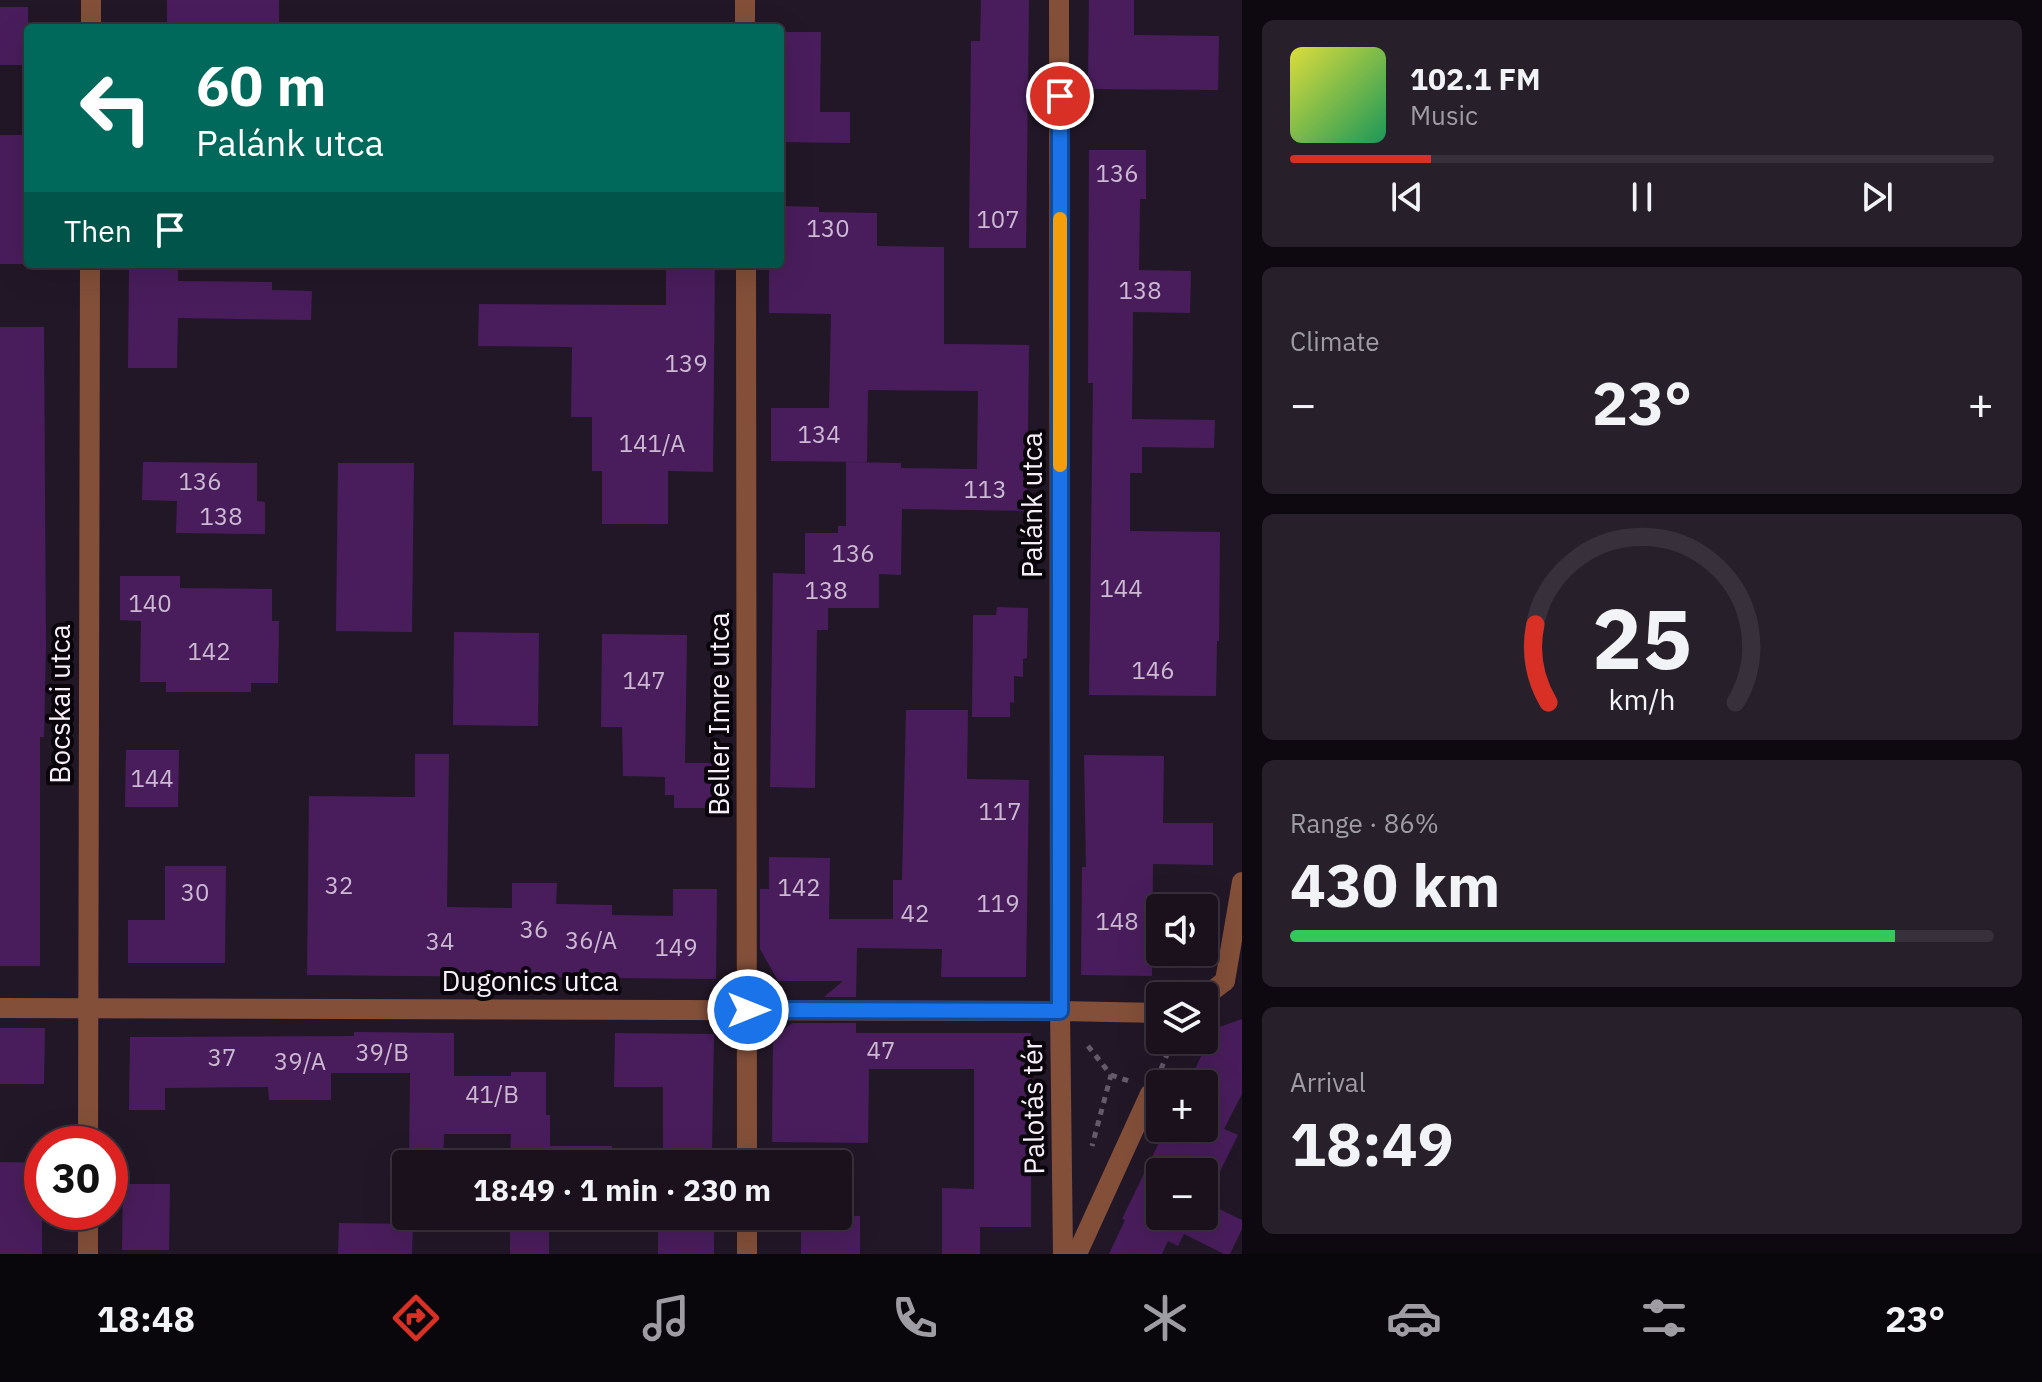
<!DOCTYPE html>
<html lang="en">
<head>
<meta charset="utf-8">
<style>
	body { margin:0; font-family:"IBM Plex Sans",sans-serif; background:#271f2a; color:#f1f3f6; height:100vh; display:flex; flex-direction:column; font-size:30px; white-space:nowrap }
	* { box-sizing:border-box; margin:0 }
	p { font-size:26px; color:#9f9da4 }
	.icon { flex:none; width:44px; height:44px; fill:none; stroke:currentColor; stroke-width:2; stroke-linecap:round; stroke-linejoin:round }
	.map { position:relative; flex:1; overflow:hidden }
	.details { display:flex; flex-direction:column; gap:20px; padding:20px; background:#0e0910; width:800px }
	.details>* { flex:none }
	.banner { position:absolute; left:24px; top:24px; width:760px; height:244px; border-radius:8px; box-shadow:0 8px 32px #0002,0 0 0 2px #38313b; background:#00695c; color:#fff; overflow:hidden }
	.tools { position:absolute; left:1146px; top:894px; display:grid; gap:16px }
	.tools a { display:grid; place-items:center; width:72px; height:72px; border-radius:8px; background:#1a111d; box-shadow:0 8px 32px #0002,0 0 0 2px #38313b; font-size:40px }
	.speed { position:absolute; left:24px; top:1126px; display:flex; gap:16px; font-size:40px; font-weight:700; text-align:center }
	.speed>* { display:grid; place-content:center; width:104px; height:104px; border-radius:50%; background:#1a111d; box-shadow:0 8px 32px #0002,0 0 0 2px #38313b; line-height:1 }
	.speed .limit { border:12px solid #d22; background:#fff; color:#111 }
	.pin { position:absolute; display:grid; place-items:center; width:68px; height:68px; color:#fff; margin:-34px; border:4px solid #fff; border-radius:50%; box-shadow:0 2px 8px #0007 }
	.me { position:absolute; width:88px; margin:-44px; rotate:90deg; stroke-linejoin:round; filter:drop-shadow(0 0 6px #0008) }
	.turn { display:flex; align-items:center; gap:28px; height:168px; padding:0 40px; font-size:36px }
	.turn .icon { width:104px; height:104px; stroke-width:2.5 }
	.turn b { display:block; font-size:56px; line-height:68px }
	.then { display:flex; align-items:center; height:76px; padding:0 40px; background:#0003; gap:16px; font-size:30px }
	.big { font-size:60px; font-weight:700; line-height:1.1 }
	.details .card { flex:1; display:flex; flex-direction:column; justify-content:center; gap:12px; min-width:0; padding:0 28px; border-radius:12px; background:#271f2a }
	.details .dial { align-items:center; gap:0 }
	.dial svg { height:208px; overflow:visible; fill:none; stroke:#38313b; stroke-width:7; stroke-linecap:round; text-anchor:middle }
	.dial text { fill:#f1f3f6; stroke:none }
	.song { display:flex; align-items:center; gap:24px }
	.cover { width:96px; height:96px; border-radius:12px; background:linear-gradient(135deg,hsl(60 70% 55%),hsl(150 70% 35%)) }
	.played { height:8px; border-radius:4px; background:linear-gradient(90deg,#d93025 20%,#38313b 20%) }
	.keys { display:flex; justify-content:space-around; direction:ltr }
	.heat { display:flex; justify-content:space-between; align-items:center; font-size:44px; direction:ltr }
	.charge { height:12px; border-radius:6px; background:linear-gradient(90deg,#34c759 86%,#38313b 0) }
	.trip { position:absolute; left:392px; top:1150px; width:460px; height:80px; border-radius:8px; background:#1a111d; box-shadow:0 8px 32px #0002,0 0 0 2px #38313b; font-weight:700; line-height:80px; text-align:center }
	.menu { display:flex; height:128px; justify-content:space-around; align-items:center; background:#0a070c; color:#9f9da4 }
	.menu .icon { width:56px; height:56px }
	.menu .selected { color:#d93025 }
	.menu b { font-size:36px; color:#f1f3f6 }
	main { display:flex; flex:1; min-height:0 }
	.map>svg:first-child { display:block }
	.building { fill:#491d5c; fill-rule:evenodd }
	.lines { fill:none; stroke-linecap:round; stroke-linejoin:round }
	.path { stroke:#645a68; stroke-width:5; stroke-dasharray:6 6; stroke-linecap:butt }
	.minor { stroke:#834f39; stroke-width:20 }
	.route-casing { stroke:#114b97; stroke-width:20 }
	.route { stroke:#1a73e8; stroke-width:14 }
	.slow { stroke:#f59e0b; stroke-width:14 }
	.labels { text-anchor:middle; stroke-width:8; stroke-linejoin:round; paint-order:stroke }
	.number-label { font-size:24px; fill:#cbbad2 }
	.street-label { font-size:28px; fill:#f6effa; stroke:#09050b }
</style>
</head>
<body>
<main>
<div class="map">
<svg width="1242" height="1254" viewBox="0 0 1242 1254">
	<rect width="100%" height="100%" fill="#221727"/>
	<g class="building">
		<rect x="167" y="0" width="112" height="28"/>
		<path d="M981,0H1029L1026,248H969L971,41H980Z"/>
		<path d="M1089,0H1134V35L1219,36L1218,90L1088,89Z"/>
		<rect x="0" y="7" width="28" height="58"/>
		<path d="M780,32H821L820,112H850V143L780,142Z"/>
		<rect x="0" y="135" width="28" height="129"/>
		<path d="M1089,150H1146V199H1140L1139,270L1191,271L1190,313L1133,312L1132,419L1215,420L1214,448L1142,447V473H1130V531L1220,532L1219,641H1217L1216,696L1089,695L1093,383H1088Z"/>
		<path d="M780,206L819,207V212L877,213V246L944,247V344L1029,345L1027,511L902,509L901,575L879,574V608H828V630H817L815,788L770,787L773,573L805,574V533H838V526H846V462L901,463V468L977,469L978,391L868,390L867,462L771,461V408H829L831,314L769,313V264H780Z"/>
		<path d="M666,264H715L713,472L668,471V524H602V471H592V417H571L572,347L478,346L479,304L666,305Z"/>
		<path d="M129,269H178V281L272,282V290L312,291L311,320L178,318L177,368H128Z"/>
		<path d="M0,327H44L46,646L44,737H40V966H0Z"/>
		<path d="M143,462L257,463V501L265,502V534L176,533L177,501L142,500Z"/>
		<path d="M338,463H414L412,632L336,631Z"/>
		<path d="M120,576H180V588L272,589V621H279L278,683H251V692H166V682H140L141,621L120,620Z"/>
		<path d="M997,607L1028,608L1027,658L1023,659V677L1014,676V703L1010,702V717H972L973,615H996Z"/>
		<path d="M454,632L539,633L538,726L453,725Z"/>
		<path d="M602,634L687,635L685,763H721V808H674V795H665V777L623,776L622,727H601Z"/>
		<path d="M906,710H968L967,779L1029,780L1026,977H941L942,949L857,948L856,997H824L843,981H778L760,949V889H769V857L830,858L829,919H893V880H902Z"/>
		<path d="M126,750H179L178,807H125Z"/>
		<path d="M415,754H449L447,907L512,908V883H557L556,904L612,905V915L673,916V889H717L716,979L307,975L309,796L415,797Z"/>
		<path d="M1084,755L1164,756L1163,823H1213V865L1153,864L1152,976L1081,975L1082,867H1086Z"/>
		<path d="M165,866H226L225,963H128V920H165Z"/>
		<path d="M1242,1019V1094L1224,1129L1238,1135L1205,1202L1242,1220V1229L1230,1254H1224L1184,1234L1178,1246L1168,1241L1162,1254H1109L1125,1220L1122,1219L1166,1128H1204V1084H1188L1214,1029ZM1160,1172H1204V1216H1160Z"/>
		<path d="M792,1023H856V1033H1031V1227H980V1254H942V1188L974,1189V1069H869L868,1143L772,1142L773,1038Z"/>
		<path d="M0,1028H45L44,1084H0Z"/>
		<path d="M354,1032L454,1033V1076H511V1072H546V1115H550V1146H612V1164H510L511,1134H444L443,1164H409L410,1073H331V1100H269L268,1087L165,1088V1110H129L130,1037L354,1036Z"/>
		<path d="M615,1033L714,1034L712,1151H663V1087H614Z"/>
		<path d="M0,1162L42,1163V1254H0Z"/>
		<path d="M123,1184H170L169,1250H122Z"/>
		<path d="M510,1216H612L611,1232H549V1254H510Z"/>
		<rect x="658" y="1216" width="56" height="38"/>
		<rect x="801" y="1216" width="59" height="38"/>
		<path d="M339,1223L413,1224L412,1254H338Z"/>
	</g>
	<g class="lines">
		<g class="path">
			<path d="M1088,1046L1111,1075L1092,1146"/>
			<path d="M1161,1069L1173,1040"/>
			<path d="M1111,1075L1129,1081"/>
		</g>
		<g class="minor">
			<path d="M745,0V28"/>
			<path d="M91,28V0"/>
			<path d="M746,264L747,1164"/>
			<path d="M1225,981L1242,882"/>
			<path d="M1204,997L1225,981"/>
			<path d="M0,1008L1060,1011L1059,0"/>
			<path d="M88,1144L90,264"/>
			<path d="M88,1212V1254"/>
			<path d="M747,1254V1216"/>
			<path d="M1063,1254L1060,1011L1160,1013"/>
			<path d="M1077,1254L1150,1094"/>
		</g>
	</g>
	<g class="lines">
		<defs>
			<path id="route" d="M748,1010L1060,1011V96"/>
		</defs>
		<use href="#route" class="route-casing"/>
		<use href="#route" class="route"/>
		<path class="slow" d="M1060,219V465"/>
	</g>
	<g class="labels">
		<g class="number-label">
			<text x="1117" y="182">136</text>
			<text x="998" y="228">107</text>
			<text x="828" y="237">130</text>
			<text x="1140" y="299">138</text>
			<text x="686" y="372">139</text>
			<text x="819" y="443">134</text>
			<text x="652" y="452">141/A</text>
			<text x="200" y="490">136</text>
			<text x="985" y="498">113</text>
			<text x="221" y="525">138</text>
			<text x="853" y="562">136</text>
			<text x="1121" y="597">144</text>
			<text x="826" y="599">138</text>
			<text x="150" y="612">140</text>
			<text x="209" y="660">142</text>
			<text x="1153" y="679">146</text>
			<text x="644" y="689">147</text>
			<text x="152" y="787">144</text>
			<text x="1000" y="820">117</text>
			<text x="339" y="894">32</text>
			<text x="799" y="896">142</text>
			<text x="195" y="901">30</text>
			<text x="998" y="912">119</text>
			<text x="915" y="922">42</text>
			<text x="1117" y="930">148</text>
			<text x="534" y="938">36</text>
			<text x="591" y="949">36/A</text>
			<text x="440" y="950">34</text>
			<text x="676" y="956">149</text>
			<text x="881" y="1059">47</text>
			<text x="382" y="1061">39/B</text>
			<text x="222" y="1066">37</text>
			<text x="300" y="1070">39/A</text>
			<text x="492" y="1103">41/B</text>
		</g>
		<g class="street-label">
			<text transform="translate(1032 505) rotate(-90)" y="10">Palánk utca</text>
			<text transform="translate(60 704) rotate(-90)" y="10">Bocskai utca</text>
			<text transform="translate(719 714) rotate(-90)" y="10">Beller Imre utca</text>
			<text x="530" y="991">Dugonics utca</text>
			<text transform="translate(1033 1107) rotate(-91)" y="10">Palotás tér</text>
		</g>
	</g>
</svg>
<div class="tools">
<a><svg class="icon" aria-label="sound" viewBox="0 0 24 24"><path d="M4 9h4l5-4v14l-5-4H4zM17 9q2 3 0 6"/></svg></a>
<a><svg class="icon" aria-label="layers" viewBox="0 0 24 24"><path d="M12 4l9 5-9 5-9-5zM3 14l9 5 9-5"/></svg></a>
<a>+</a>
<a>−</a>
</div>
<div class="speed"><div class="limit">30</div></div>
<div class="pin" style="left:1060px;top:96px;background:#d93025"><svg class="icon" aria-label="arrive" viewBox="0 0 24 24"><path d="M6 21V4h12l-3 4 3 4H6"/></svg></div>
<svg class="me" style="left:748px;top:1010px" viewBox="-20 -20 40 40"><circle r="17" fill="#1a73e8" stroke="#fff" stroke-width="3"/><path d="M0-11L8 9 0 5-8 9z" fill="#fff"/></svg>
<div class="trip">18:49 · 1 min · 230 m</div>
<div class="banner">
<div class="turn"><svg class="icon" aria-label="left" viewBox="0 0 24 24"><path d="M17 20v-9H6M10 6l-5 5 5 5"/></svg><div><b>60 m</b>Palánk utca</div></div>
<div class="then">Then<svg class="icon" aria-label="arrive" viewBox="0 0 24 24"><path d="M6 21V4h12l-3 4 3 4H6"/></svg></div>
</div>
</div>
<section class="details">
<div class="card">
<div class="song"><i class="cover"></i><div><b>102.1 FM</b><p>Music</p></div></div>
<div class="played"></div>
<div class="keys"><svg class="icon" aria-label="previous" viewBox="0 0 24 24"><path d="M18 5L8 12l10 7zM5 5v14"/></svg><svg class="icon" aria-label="pause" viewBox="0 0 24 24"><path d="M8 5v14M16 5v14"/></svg><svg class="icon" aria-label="next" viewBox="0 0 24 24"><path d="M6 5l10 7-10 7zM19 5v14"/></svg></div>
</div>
<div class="card"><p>Climate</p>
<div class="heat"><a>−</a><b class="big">23°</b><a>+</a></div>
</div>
<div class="card dial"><svg viewBox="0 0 100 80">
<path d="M14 69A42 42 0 1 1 86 69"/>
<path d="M14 69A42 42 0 0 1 9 39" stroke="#d93025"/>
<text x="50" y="56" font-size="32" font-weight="700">25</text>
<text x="50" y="72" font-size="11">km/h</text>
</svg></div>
<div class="card"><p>Range · 86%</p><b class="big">430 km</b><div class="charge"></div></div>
<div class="card"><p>Arrival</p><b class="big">18:49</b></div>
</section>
</main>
<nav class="menu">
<b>18:48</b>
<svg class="icon selected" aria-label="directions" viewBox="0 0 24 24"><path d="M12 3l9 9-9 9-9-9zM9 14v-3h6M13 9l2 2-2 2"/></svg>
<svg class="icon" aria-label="music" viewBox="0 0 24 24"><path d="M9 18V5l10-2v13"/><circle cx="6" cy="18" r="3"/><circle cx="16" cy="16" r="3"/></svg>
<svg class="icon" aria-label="phone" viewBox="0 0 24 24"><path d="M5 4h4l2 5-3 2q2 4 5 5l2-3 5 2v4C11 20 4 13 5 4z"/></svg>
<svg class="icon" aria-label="climate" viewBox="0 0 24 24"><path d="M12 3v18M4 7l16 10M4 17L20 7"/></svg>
<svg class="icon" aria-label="car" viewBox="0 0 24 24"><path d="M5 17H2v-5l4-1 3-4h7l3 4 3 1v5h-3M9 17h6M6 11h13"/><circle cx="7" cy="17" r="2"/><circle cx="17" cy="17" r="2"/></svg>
<svg class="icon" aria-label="filters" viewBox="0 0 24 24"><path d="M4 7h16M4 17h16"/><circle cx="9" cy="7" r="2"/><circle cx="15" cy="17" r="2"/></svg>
<b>23°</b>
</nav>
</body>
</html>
